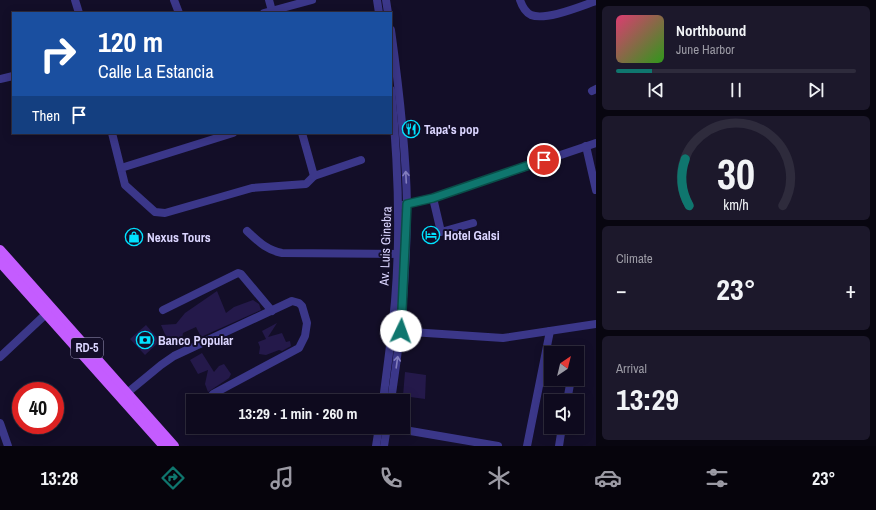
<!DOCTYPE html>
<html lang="en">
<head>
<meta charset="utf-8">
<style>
	body { margin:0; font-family:"Archivo Narrow",sans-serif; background:#1c182b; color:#f1f3f6; height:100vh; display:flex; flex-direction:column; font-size:15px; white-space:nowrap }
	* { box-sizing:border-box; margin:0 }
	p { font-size:13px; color:#9b9aa4 }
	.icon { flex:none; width:22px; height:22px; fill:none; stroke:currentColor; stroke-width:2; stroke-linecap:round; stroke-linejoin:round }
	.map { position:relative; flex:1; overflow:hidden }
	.drawer { display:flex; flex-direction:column; gap:6px; padding:6px; background:#080610; width:280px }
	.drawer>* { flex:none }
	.guide { position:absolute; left:12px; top:12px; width:380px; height:122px; border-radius:0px; box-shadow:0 2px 10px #0003,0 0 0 1px #2e2b3c; background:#1a4fa0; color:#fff; overflow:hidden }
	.needle { width:26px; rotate:35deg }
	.fabs { position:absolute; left:544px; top:346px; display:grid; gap:8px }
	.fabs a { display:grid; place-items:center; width:40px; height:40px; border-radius:0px; background:#0e0a1e; box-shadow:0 2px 10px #0003,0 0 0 1px #2e2b3c; font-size:20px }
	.speed { position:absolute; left:12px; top:382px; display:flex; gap:8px; font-size:20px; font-weight:700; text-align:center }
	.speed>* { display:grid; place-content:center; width:52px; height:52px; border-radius:50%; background:#0e0a1e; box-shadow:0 2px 10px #0003,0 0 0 1px #2e2b3c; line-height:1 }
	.speed .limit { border:6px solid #d22; background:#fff; color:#111 }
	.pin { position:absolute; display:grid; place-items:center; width:34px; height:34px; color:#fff; margin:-17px; border:2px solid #fff; border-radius:50%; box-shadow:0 1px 4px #0007 }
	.me { position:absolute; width:44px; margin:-22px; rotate:3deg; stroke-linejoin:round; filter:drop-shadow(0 0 3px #0008) }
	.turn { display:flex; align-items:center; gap:14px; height:84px; padding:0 20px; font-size:18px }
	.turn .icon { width:52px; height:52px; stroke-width:2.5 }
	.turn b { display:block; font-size:28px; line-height:34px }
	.then { display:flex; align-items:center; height:38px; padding:0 20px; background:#0003; gap:8px; font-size:15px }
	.big { font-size:30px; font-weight:700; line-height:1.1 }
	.drawer .card { flex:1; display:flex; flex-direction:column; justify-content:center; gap:6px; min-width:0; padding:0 14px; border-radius:6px; background:#1c182b }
	.drawer .dial { align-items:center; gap:0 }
	.dial svg { height:104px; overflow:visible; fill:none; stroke:#2e2b3c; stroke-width:7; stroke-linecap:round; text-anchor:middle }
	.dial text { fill:#f1f3f6; stroke:none }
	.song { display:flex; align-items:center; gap:12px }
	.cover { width:48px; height:48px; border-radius:6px; background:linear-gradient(135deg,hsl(340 70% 55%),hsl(110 70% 35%)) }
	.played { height:4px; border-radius:2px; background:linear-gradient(90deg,#0f766e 15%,#2e2b3c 15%) }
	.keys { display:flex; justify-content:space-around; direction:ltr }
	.heat { display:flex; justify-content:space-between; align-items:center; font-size:22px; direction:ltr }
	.trip { position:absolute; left:186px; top:394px; width:224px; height:40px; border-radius:0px; background:#0e0a1e; box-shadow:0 2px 10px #0003,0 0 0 1px #2e2b3c; font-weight:700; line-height:40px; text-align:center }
	.tabs { display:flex; height:64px; justify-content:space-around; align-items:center; background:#06040c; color:#9b9aa4 }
	.tabs .icon { width:28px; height:28px }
	.tabs .on { color:#0f766e }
	.tabs b { font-size:18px; color:#f1f3f6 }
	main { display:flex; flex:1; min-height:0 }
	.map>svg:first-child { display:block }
	.building { fill:#24194a }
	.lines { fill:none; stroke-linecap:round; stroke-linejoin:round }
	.minor { stroke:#3b3789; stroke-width:8 }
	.major { stroke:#c45cff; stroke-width:10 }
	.oneway { stroke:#837ebe }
	.route-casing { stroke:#0a4d48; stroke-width:10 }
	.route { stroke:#0f766e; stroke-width:7 }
	.labels { text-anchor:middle; stroke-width:4; stroke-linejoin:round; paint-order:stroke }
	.shield { fill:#130e28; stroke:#9f99be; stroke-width:1 }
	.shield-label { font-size:12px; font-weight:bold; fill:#dbd5ff }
	.poi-label { font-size:13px; font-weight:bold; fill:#dbd5ff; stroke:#130e28; text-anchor:start }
	.street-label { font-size:13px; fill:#dbd5ff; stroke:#130e28 }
</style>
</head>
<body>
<main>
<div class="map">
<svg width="596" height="446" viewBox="0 0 596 446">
	<rect width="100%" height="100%" fill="#130e28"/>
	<g class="building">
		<path d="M217,291L226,313L234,307L253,300L259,304L261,310L201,337L196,327L183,333L181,343L170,346L161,325L176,324L185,313Z"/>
		<path d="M277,323L268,337L282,333L286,342L290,341L291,346L282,351L279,350L266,355L259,354L260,347L258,342L266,339L262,331Z"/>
		<path d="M146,325L160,341L145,355L130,339Z"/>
		<path d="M202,353L214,372L219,366L224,364L231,374L229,378L208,392L205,384L208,370L198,374L190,360Z"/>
		<path d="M405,372L426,375L425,399L403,396Z"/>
	</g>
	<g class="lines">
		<g class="minor">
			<path d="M75,0L79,13"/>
			<path d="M174,0L179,13"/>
			<path d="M269,0L272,11"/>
			<path d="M377,0L379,13"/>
			<path d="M386,0L388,13"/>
			<path d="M520,0C522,6 525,12 531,15C546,21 581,6 596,1"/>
			<path d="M264,13L312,0"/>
			<path d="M391,30C399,88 406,146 407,205C407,271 401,336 391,401"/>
			<path d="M0,79L13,76"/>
			<path d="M592,91L596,89"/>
			<path d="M112,133L125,185L155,212L165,213L252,188L306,184L314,176"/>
			<path d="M302,133L314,176L361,160"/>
			<path d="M586,146L596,190"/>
			<path d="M121,168L233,133"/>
			<path d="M433,198L441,232L473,223"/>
			<path d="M403,205L433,198L596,143"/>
			<path d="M247,231C258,241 266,250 282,253L403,254"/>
			<path d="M163,310L238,273L241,274L272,311"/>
			<path d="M396,331L503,338L596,324"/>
			<path d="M576,353V352"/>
			<path d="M0,357L46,314"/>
			<path d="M127,393L161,365L174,356L292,301L299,303L302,306L307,323L305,336L299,348L213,394"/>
			<path d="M383,401C387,368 392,334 395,301C401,231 398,160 391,90"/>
			<path d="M567,401L571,379"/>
			<path d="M0,423L8,446"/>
			<path d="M387,427L498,446"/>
			<path d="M376,446L379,427"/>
			<path d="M384,446L387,427"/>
			<path d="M527,446L550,331"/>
			<path d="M559,446L562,427"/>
		</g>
		<g class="major">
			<path d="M0,250L174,446"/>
			<path d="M0,262L164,446"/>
		</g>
	</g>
	<defs><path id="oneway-shaft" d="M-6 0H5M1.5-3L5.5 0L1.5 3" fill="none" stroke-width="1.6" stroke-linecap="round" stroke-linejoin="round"/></defs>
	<g class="oneway">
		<use href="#oneway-shaft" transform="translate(406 177) rotate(-93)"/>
		<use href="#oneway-shaft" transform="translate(397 362) rotate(-82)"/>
	</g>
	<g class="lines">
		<defs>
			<path id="route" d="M401,331L407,204L433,198L544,160"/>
		</defs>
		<use href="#route" class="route-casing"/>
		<use href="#route" class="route"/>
	</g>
	<defs>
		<symbol id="restaurant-ring" viewBox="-11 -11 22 22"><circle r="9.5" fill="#130e28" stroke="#01e2ff" stroke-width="1.5"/><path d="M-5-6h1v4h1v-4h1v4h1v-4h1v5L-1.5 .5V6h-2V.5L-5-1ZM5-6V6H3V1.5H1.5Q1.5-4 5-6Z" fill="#01e2ff"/></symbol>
		<symbol id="hotel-ring" viewBox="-11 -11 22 22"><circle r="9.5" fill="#130e28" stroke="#01e2ff" stroke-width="1.5"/><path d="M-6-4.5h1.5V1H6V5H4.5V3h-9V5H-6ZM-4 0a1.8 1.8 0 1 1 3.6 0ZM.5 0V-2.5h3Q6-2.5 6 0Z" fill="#01e2ff"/></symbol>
		<symbol id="shop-ring" viewBox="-11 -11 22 22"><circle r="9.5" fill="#130e28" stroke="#01e2ff" stroke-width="1.5"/><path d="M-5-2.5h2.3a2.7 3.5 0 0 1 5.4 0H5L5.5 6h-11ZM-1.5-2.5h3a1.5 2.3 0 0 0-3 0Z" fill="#01e2ff"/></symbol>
		<symbol id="bank-ring" viewBox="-11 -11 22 22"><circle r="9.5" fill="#130e28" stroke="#01e2ff" stroke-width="1.5"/><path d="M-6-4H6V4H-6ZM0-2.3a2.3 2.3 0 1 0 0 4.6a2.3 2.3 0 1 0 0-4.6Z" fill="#01e2ff"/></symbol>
	</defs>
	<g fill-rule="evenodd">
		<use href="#restaurant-ring" x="401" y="119" width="20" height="20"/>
		<use href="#hotel-ring" x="421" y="225" width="20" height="20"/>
		<use href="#shop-ring" x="124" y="227" width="20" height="20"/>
		<use href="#bank-ring" x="135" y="330" width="20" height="20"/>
	</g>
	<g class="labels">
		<rect class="shield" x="71" y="338" width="32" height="20" rx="3"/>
		<g class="shield-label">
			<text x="87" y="352">RD-5</text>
		</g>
		<g class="poi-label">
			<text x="424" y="134">Tapa's pop</text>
			<text x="444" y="240">Hotel Galsi</text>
			<text x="147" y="242">Nexus Tours</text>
			<text x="158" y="345">Banco Popular</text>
		</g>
		<g class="street-label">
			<text transform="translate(385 246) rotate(-88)" y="5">Av. Luis Ginebra</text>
		</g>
	</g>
</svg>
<div class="fabs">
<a><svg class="needle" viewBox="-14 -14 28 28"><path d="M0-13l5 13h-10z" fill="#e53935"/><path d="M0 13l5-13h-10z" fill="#9b9aa4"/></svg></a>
<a><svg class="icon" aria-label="sound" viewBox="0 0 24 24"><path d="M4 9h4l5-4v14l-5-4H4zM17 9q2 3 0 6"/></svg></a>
</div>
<div class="speed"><div class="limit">40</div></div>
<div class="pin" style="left:544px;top:160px;background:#d93025"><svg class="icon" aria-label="arrive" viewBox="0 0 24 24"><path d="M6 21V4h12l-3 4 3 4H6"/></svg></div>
<svg class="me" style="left:401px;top:331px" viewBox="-20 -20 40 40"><circle r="19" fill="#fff"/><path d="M0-13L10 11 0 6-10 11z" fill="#0f766e"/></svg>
<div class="trip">13:29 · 1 min · 260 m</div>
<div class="guide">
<div class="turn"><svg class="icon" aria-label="right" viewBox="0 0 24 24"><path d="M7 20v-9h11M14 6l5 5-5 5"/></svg><div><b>120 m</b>Calle La Estancia</div></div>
<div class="then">Then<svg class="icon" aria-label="arrive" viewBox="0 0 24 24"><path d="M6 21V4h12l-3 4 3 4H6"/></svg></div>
</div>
</div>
<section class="drawer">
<div class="card">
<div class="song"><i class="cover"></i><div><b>Northbound</b><p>June Harbor</p></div></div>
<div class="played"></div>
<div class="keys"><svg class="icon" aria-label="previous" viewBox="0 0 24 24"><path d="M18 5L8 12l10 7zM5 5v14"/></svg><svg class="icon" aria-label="pause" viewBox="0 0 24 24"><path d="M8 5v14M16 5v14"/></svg><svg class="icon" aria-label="next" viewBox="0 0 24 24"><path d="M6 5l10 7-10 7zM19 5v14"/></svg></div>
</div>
<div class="card dial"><svg viewBox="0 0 100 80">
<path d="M14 69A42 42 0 1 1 86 69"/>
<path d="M14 69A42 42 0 0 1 11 33" stroke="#0f766e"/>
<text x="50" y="56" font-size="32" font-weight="700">30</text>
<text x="50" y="72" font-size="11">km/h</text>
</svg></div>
<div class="card"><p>Climate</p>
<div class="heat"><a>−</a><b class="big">23°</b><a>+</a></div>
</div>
<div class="card"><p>Arrival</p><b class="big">13:29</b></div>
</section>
</main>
<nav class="tabs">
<b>13:28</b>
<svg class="icon on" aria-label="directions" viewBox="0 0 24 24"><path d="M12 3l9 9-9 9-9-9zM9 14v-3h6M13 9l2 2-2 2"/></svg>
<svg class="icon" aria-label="music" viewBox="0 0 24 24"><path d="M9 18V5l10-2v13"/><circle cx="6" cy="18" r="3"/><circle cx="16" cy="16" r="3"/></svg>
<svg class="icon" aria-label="phone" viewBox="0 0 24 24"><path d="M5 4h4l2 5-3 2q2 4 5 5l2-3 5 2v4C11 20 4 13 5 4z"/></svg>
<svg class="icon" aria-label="climate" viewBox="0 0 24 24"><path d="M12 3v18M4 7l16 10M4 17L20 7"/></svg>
<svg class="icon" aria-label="car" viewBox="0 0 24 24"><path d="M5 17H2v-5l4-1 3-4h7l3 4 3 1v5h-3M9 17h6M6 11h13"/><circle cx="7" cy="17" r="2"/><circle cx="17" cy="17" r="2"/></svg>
<svg class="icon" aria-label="filters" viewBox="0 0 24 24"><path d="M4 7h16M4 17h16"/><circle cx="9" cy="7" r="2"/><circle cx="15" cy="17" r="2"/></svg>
<b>23°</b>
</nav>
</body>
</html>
